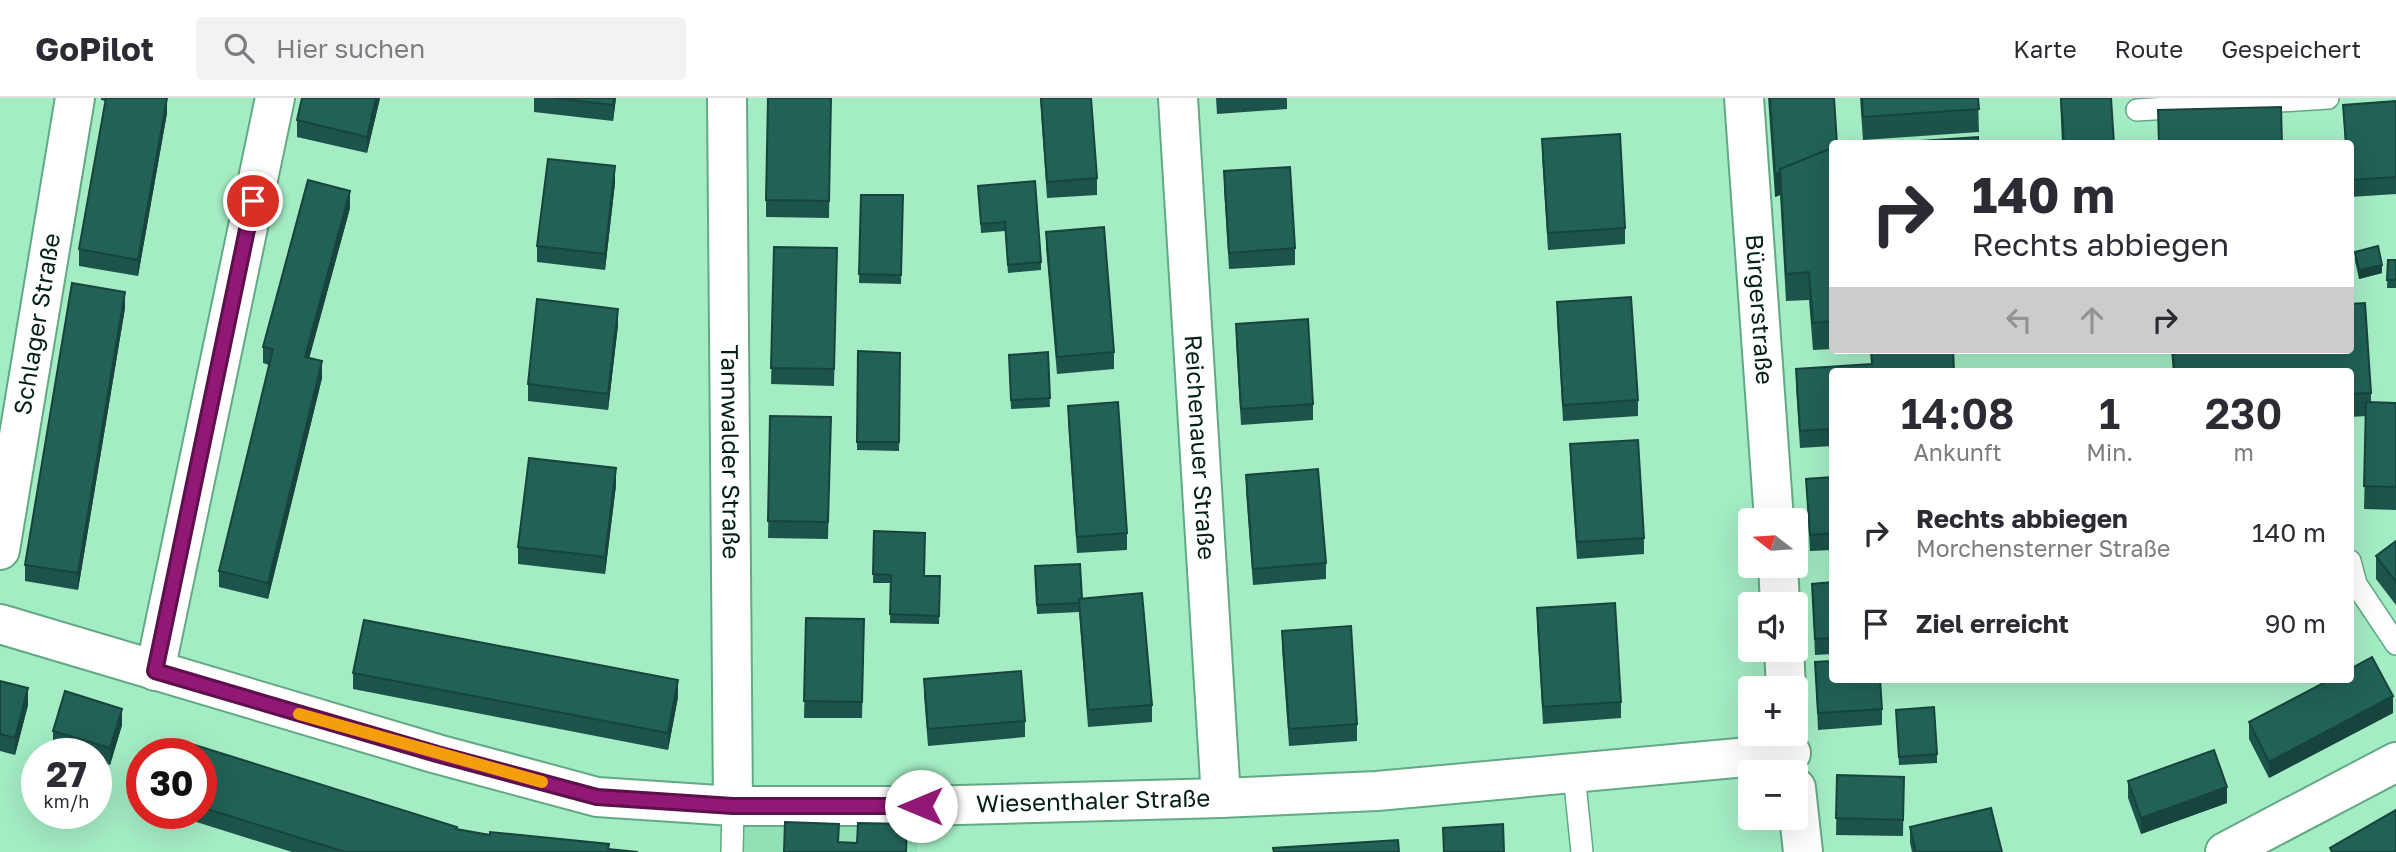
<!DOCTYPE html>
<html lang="de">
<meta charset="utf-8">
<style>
:root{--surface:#fff;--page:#f2f2f3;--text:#2b2b33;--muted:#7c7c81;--line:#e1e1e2}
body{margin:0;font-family:"Golos Text",sans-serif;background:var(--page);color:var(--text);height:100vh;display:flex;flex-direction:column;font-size:26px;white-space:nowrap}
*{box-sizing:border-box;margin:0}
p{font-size:23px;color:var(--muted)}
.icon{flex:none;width:38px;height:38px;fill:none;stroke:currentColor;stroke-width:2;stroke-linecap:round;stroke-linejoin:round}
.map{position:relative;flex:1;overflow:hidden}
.sheet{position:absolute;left:1829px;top:270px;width:525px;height:315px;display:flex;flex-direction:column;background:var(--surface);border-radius:7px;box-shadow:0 7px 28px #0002}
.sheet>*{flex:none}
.hud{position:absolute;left:1829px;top:42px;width:525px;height:214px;border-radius:7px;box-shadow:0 7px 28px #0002;background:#fff;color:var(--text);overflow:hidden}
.needle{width:46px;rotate:287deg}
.fabs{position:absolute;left:1738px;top:410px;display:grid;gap:14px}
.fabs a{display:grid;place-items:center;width:70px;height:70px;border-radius:7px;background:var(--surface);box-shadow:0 7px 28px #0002;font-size:35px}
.speed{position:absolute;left:21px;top:640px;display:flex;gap:14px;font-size:35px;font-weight:700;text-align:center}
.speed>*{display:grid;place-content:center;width:91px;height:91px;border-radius:50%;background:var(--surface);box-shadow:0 7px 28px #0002;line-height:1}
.speed small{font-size:18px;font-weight:400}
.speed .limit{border:10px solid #d22;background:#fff;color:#111}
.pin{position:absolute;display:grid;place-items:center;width:60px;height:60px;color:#fff;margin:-30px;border:4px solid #fff;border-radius:50%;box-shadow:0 2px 7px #0007}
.me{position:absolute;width:77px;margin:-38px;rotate:270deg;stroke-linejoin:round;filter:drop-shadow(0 0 5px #0008)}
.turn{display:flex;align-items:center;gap:24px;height:147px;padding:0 28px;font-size:32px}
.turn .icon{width:91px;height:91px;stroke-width:2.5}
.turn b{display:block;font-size:49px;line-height:60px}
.lanes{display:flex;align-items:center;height:66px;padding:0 28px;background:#0003;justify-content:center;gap:35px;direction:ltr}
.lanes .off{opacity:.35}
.eta{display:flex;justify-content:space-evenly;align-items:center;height:119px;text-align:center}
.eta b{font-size:42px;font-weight:600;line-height:49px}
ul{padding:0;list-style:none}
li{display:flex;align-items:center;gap:21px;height:91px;padding:0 28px}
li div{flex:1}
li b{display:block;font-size:26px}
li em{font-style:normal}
header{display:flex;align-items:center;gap:42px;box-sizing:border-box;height:98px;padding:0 35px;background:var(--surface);border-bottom:2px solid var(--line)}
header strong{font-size:33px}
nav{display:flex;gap:38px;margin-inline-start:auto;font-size:24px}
.search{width:490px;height:63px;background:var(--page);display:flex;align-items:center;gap:18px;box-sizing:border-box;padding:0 24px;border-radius:7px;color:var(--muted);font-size:26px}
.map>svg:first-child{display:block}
.built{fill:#90e2b6}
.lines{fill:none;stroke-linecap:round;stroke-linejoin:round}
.lane-casing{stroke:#62a984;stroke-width:24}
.street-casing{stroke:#62a984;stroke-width:42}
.lane{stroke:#fff;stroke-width:21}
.street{stroke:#fff;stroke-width:38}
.wall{fill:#1c534a}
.shaded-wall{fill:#17443c}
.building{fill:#216156;stroke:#17443c;stroke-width:2}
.route-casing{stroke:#5e104c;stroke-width:18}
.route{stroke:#911875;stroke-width:12}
.slow{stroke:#f59e0b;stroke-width:12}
.labels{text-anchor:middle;stroke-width:7;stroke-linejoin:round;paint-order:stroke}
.street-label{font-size:24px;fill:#032013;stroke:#f0fef6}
</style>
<header>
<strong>GoPilot</strong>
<div class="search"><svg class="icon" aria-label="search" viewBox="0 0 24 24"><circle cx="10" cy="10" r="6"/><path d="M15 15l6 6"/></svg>Hier suchen</div>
<nav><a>Karte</a><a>Route</a><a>Gespeichert</a></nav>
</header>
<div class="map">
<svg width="2396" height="754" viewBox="0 0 2396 754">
<rect width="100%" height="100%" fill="#a3ecc4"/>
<path class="built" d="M 741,716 L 918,720 L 917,754 L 741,754 Z"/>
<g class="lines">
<g class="lane-casing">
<path id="lane" d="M 2137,12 L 2328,0
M 2350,463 L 2356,486 L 2396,546
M 1574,676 L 1582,754
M 732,754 L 733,708"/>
</g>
<g class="street-casing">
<g id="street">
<path id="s1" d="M 727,0 L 733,708"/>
<path id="s2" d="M 1178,0 L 1221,700"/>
<path id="s3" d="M 1744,0 L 1774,422"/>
<path id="s4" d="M 0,452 L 75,0"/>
<path d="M 1778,467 L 1780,506"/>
<path id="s5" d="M 0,526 L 437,656 L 597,699 L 733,708 L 921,708 L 1221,700 L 1377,693 L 1791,655"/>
<path d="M 1784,551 L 1786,590"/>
<path d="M 155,573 L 275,0"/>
<path d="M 1796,690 L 1803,754"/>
<path d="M 2225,754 L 2396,664"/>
</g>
</g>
<use href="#lane" class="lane"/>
<use href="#street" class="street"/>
</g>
<path class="wall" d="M 101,0 L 167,0 L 167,15 L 138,178 L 79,168 L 79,151 L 105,3 L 101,2 Z
M 380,0 L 367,55 L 297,39 L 297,22 Z
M 534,0 L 616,0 L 613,23 L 534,14 Z
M 831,0 L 829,120 L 766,119 L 766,102 Z
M 1040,0 L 1091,0 L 1097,80 L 1097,97 L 1047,100 Z
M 1216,0 L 1287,0 L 1287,11 L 1217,16 Z
M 1768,0 L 1834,0 L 1832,46 L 1832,251 L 1813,252 L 1809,202 L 1786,203 L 1780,97 L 1775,99 Z
M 1860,0 L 1978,0 L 1979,34 L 1863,42 Z
M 2060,0 L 2111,0 L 2114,46 L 2062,46 Z
M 2396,3 L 2396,96 L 2350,99 L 2350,46 L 2345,46 L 2343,7 Z
M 1542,41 L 1625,130 L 1625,146 L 1548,152 L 1542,58 Z
M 1224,73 L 1295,150 L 1295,167 L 1229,171 L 1224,90 Z
M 615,85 L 605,172 L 537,164 L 537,148 Z
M 978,88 L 1041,164 L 1041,172 L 1008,175 L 1005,133 L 981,135 Z
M 861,97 L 903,97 L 901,186 L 859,185 Z
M 350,110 L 309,260 L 322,280 L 268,501 L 219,489 L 219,473 L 269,267 L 263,265 L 263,249 Z
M 1046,134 L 1114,254 L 1114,271 L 1057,276 L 1046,150 Z
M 774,149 L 837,150 L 834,288 L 771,286 Z
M 2355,154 L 2382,175 L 2359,181 L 2355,163 Z
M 2388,162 L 2396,162 L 2396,190 L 2387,190 Z
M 1557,204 L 1638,302 L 1638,318 L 1563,323 L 1557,221 Z
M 125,210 L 78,492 L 25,483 L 25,467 Z
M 1236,226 L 1313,306 L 1313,322 L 1241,327 L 1236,243 Z
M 618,227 L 608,312 L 528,303 L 528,286 Z
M 1871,252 L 1953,252 L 1954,273 L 1832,273 L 1832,348 L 1800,350 L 1796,288 L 1796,271 L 1871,266 Z
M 2171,252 L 2350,252 L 2371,295 L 2371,305 L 2396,305 L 2396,412 L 2364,411 L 2366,318 L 2350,319 L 2350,273 L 2173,273 Z
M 858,253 L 900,255 L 899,353 L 857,352 Z
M 1048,254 L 1050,309 L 1011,311 L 1009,265 Z
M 1068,308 L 1127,435 L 1127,452 L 1077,455 L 1068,324 Z
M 770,318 L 831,319 L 828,441 L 768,440 Z
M 1570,346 L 1644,440 L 1644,456 L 1577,461 L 1570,363 Z
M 1246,377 L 1326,465 L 1326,481 L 1253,487 L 1246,393 Z
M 1832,379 L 1832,452 L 1810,453 L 1806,381 Z
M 616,387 L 605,476 L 518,466 L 518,449 Z
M 874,433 L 924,478 L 940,478 L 939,526 L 890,525 L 891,485 L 873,485 Z
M 2396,443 L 2396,507 L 2376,481 L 2376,458 Z
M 1035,477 L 1082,501 L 1152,607 L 1152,624 L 1088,629 L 1079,514 L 1037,516 Z
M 1832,484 L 1832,556 L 1815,557 L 1812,486 Z
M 1537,510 L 1621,604 L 1621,620 L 1543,626 L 1537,527 Z
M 806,520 L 864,521 L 862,620 L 804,620 Z
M 1282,533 L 1357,626 L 1357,643 L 1289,648 L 1282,550 Z
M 1815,564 L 1882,611 L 1882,627 L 1818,632 Z
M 353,575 L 678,599 L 668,652 L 353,591 Z
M 924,581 L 1025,623 L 1025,639 L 928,648 L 924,597 Z
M 0,583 L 28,607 L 15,657 L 0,653 Z
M 1896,612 L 1937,656 L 1937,665 L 1899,667 Z
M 2393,615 L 2269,680 L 2249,641 L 2249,624 Z
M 122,627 L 110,667 L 96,663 L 96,656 L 75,656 L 53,649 L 53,633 Z
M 201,656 L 457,731 L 490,737 L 638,754 L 292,754 L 171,716 L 201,716 Z
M 1837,677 L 1904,679 L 1903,738 L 1836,737 Z
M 2128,683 L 2227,705 L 2141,736 L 2128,700 Z
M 1910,729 L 2002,754 L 1912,754 L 1910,745 Z"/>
<path class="shaded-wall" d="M 167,0 L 167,15 L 138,178 L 138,162 Z
M 376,0 L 380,0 L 367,55 L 367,39 Z
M 614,0 L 616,0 L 613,23 L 613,7 Z
M 615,68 L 615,85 L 605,172 L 605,156 Z
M 1780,74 L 1780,97 L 1775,99 L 1775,76 Z
M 350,93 L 350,110 L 305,276 L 305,259 Z
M 2382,167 L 2382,175 L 2359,181 L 2359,172 Z
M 125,194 L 125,210 L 78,492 L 78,475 Z
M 618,211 L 618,227 L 608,312 L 608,296 Z
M 322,263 L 322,280 L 268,501 L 268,485 Z
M 616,370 L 616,387 L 605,476 L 605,459 Z
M 678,582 L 678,599 L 668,652 L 668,635 Z
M 28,590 L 28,607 L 15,657 L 15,640 Z
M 2393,598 L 2393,615 L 2269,680 L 2269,664 Z
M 122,611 L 122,627 L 110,667 L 110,650 Z
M 2227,689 L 2227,705 L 2141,736 L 2141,720 Z"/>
<path class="building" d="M 106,0 L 167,0 L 138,162 L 79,151 Z
M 302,0 L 376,0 L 367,39 L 297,22 Z
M 554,0 L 614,0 L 613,7 Z
M 768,0 L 831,0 L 829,103 L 766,102 Z
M 1041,0 L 1091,0 L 1097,80 L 1047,84 Z
M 1770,0 L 1834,0 L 1837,46 L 1832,46 L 1832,50 L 1780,71 L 1780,74 L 1775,76 Z
M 1862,0 L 1978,0 L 1979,11 L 1863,19 Z
M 2061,0 L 2111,0 L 2114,46 L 2064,46 Z
M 2396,3 L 2396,79 L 2350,82 L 2350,46 L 2346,46 L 2343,7 Z
M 2281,9 L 2282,46 L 2159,46 L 2158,12 Z
M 1620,36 L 1625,130 L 1548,135 L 1542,41 Z
M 1978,39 L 1978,46 L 1876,46 Z
M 1832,50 L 1832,223 L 1813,225 L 1809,174 L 1786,176 L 1780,71 Z
M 548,61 L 615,68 L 605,156 L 537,148 Z
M 1290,69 L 1295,150 L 1229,155 L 1224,73 Z
M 308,82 L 350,93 L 305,259 L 322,263 L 268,485 L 219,473 L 273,251 L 263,249 Z
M 1035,83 L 1041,164 L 1008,167 L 1005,124 L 981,126 L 978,88 Z
M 861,97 L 903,97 L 901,177 L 859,176 Z
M 1104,129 L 1114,254 L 1057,259 L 1046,134 Z
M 2378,148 L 2382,167 L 2359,172 L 2355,154 Z
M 774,149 L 837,150 L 834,271 L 771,270 Z
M 2388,162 L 2396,162 L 2396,182 L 2387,182 Z
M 72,185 L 125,194 L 78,475 L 25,467 Z
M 1631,199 L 1638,302 L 1563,307 L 1557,204 Z
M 537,201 L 618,211 L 608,296 L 528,286 Z
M 2365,205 L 2371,295 L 2350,296 L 2350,273 L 2174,273 L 2173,252 L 2350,252 L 2350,206 Z
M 1308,221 L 1313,306 L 1241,311 L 1236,226 Z
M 1871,252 L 1953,252 L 1954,273 L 1832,273 L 1832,331 L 1800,333 L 1796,271 L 1872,266 Z
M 858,253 L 900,255 L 899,344 L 857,344 Z
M 1048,254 L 1050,300 L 1011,302 L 1009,257 Z
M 1118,304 L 1127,435 L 1077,439 L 1068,308 Z
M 2366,304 L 2396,305 L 2396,389 L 2364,388 Z
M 770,318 L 831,319 L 828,424 L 768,423 Z
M 1638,342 L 1644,440 L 1577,444 L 1570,346 Z
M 529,360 L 616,370 L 605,459 L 518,449 Z
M 1318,371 L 1326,465 L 1253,471 L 1246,377 Z
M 1832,379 L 1832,435 L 1810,437 L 1806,381 Z
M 874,433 L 925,435 L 924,478 L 940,478 L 939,518 L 890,516 L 891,477 L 873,476 Z
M 2396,443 L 2396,484 L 2376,458 Z
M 1080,466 L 1082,501 L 1079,501 L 1079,505 L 1037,507 L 1035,468 Z
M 1832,484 L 1832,540 L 1815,541 L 1812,486 Z
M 1142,495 L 1152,607 L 1088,612 L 1079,501 Z
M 1615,505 L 1621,604 L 1543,609 L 1537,510 Z
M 806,520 L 864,521 L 862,604 L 804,603 Z
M 364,522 L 678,582 L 668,635 L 353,575 Z
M 1351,528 L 1357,626 L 1289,631 L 1282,533 Z
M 2372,559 L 2393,598 L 2269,664 L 2249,624 L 2331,581 L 2350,581 L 2350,571 Z
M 1832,563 L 1832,581 L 1880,581 L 1882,611 L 1818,615 L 1815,564 Z
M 1021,573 L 1025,623 L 928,631 L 924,581 Z
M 0,583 L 28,590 L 15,640 L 0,636 Z
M 65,593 L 122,611 L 110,650 L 53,633 Z
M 1934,609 L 1937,656 L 1899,659 L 1896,612 Z
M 182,643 L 457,729 L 456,731 L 490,737 L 490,734 L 609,746 L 608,751 L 638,754 L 345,754 L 201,709 L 201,656 L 178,656 Z
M 2214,652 L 2227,689 L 2141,720 L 2128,683 Z
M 1837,677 L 1904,679 L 1903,722 L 1836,720 Z
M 1991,710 L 2002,754 L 1916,754 L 1910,729 Z
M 2396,712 L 2396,754 L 2332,754 L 2330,750 Z
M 785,724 L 839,726 L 838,744 L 857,745 L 858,725 L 907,726 L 906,754 L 784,754 Z
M 1503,726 L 1504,754 L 1444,754 L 1443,730 Z
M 1398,742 L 1399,754 L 1274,754 L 1273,750 Z"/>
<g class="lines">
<g class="route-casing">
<path id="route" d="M 253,103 L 155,573 L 437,656 L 597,699 L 733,708 L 921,708"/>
</g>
<use href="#route" class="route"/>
<path class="slow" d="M 299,616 L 542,684"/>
</g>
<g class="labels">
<g class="street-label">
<text dy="8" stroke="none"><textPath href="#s3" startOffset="212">Bürgerstraße</textPath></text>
<text dy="8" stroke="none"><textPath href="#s4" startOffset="229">Schlager Straße</textPath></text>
<text dy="8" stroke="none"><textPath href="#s2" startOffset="350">Reichenauer Straße</textPath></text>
<text dy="8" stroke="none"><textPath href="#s1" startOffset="354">Tannwalder Straße</textPath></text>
<text dy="8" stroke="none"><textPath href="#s5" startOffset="1118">Wiesenthaler Straße</textPath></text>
</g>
</g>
</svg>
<div class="fabs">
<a><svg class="needle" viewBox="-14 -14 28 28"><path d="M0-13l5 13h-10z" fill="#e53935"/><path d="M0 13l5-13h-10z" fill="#7c7c81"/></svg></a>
<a><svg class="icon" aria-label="sound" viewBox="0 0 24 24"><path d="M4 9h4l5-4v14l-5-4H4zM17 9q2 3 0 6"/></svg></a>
<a>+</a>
<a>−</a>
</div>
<div class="speed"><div>27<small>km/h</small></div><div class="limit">30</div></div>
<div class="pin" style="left:253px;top:103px;background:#d93025"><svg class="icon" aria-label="arrive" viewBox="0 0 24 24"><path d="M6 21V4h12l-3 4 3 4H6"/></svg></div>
<svg class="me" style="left:921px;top:708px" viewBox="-20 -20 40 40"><circle r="19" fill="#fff"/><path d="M0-13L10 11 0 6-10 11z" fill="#911875"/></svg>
<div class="hud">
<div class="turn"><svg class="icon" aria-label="right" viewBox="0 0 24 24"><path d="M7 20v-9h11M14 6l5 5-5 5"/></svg><div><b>140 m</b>Rechts abbiegen</div></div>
<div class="lanes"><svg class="icon off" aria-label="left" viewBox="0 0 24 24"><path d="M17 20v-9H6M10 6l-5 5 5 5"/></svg><svg class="icon off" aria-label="ahead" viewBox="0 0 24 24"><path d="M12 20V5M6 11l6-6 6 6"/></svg><svg class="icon" aria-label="right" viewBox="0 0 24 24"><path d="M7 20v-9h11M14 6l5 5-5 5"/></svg></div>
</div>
<section class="sheet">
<div class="eta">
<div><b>14:08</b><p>Ankunft</p></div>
<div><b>1</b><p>Min.</p></div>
<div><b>230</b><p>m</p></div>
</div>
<ul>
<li><svg class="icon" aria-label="right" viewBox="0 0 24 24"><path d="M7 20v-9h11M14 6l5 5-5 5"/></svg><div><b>Rechts abbiegen</b><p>Morchensterner Straße</p></div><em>140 m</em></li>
<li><svg class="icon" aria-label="arrive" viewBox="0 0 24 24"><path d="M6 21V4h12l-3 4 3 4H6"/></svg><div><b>Ziel erreicht</b></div><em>90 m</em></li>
</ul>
</section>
</div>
